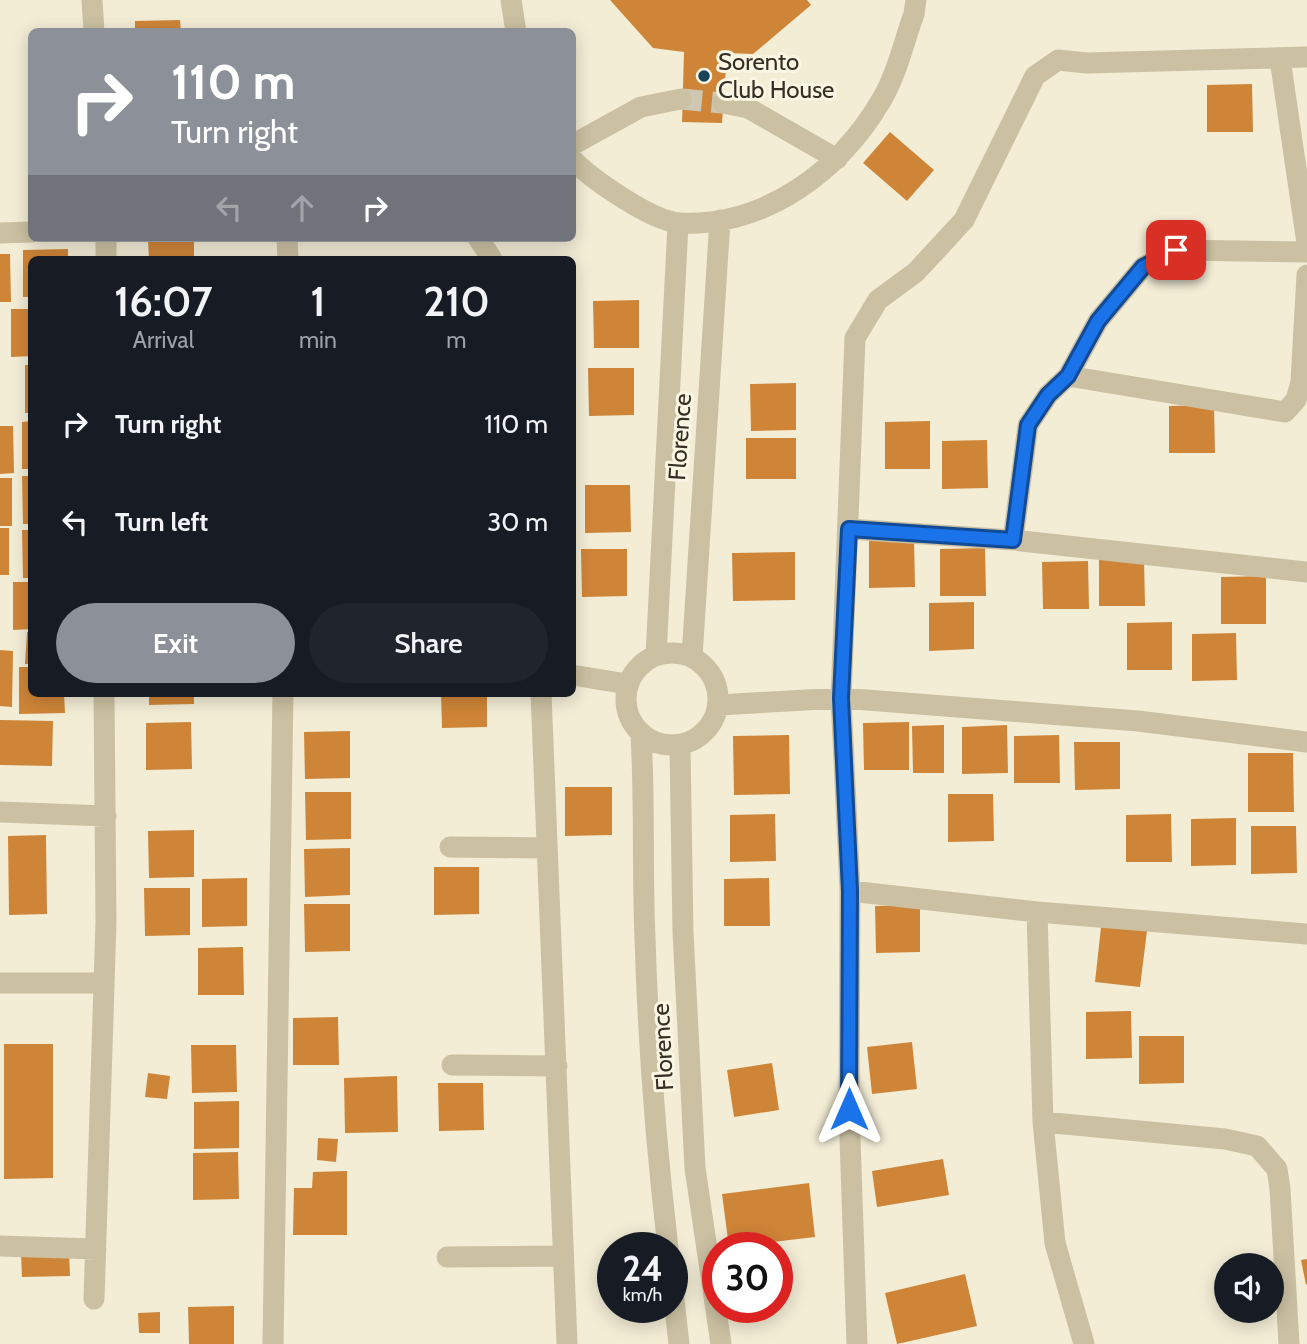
<!DOCTYPE html>
<style>
:root{--surface:#171b24;--page:#20242c;--text:#f1f3f6;--muted:#9ea1a6;--accent:#8c9099}
body{margin:0;font-family:Cabin,sans-serif;background:var(--page);color:var(--text);height:100vh;display:flex;flex-direction:column;font-size:26px;white-space:nowrap}
*{box-sizing:border-box;margin:0}
p{font-size:23px;color:var(--muted)}
.icon{flex:none;width:38px;height:38px;fill:none;stroke:currentColor;stroke-width:2;stroke-linecap:round;stroke-linejoin:round}
.map{position:relative;flex:1;overflow:hidden}
.panel{position:absolute;left:28px;top:256px;width:548px;height:441px;display:flex;flex-direction:column;background:var(--surface);border-radius:10px;box-shadow:0 4px 18px #0003}
.panel>*{flex:none}
.guide{position:absolute;left:28px;top:28px;width:548px;height:214px;border-radius:10px;box-shadow:0 4px 18px #0003;background:#8c9099;color:#fff;overflow:hidden}
.buttons{position:absolute;left:1214px;top:1253px;display:grid;gap:14px}
.buttons a{display:grid;place-items:center;width:70px;height:70px;border-radius:50%;background:var(--surface);box-shadow:0 4px 18px #0003;font-size:35px}
.speed{position:absolute;left:597px;top:1232px;display:flex;gap:14px;font-size:35px;font-weight:700;text-align:center}
.speed>*{display:grid;place-content:center;width:91px;height:91px;border-radius:50%;background:var(--surface);box-shadow:0 4px 18px #0003;line-height:1}
.speed small{font-size:18px;font-weight:400}
.speed .limit{border:10px solid #d22;background:#fff;color:#111}
.pin{position:absolute;display:grid;place-items:center;width:60px;height:60px;color:#fff;margin:-30px;border-radius:14px;box-shadow:0 4px 10px #0006}
.me{position:absolute;width:77px;margin:-38px;rotate:0deg;stroke-linejoin:round;filter:drop-shadow(0 0 5px #0008)}
.turn{display:flex;align-items:center;gap:24px;height:147px;padding:0 28px;font-size:32px}
.turn .icon{width:91px;height:91px;stroke-width:2.5}
.turn b{display:block;font-size:49px;line-height:60px}
.lanes{display:flex;align-items:center;height:66px;padding:0 28px;background:#0003;justify-content:center;gap:35px;direction:ltr}
.lanes .off{opacity:.35}
.eta{display:flex;justify-content:space-evenly;align-items:center;height:119px;text-align:center}
.eta b{font-size:42px;font-weight:600;line-height:49px}
.action{display:flex;gap:14px;margin-top:auto;padding:14px 28px}
.action a{flex:1;height:80px;border-radius:42px;background:var(--accent);color:#fff;font-size:28px;font-weight:600;line-height:80px;text-align:center}
.action a+a{background:var(--page);color:var(--text)}
ul{padding:0;list-style:none}
li{display:flex;align-items:center;gap:21px;height:98px;padding:0 28px}
li div{flex:1}
li b{display:block;font-size:26px}
li em{font-style:normal}
.map>svg:first-child{display:block}
.building{fill:#cf8538}
.lines{fill:none;stroke-linecap:round;stroke-linejoin:round}
.minor-tunnel{stroke:#cdc7b3;stroke-width:21;stroke-dasharray:21 10;stroke-linecap:butt}
.minor{stroke:#cbc0a2;stroke-width:21}
.route-casing{stroke:#114b97;stroke-width:18}
.route{stroke:#1a73e8;stroke-width:12}
.poi-dot{fill:#18445a;stroke:#faf6e3;stroke-width:2.5}
.labels{text-anchor:middle;stroke-width:6;stroke-linejoin:round;paint-order:stroke}
.poi-label{font-size:24px;fill:#352e25;stroke:#faf6e3;text-anchor:start}
.street-label{font-size:24px;fill:#352e25;stroke:#faf6e3}
</style>
<div class="map">
<svg width="1307" height="1344" viewBox="0 0 1307 1344">
<rect width="100%" height="100%" fill="#f3edd6"/>
<path class="building" d="M 610,0 L 807,0 L 811,5 L 753,54 L 727,53 L 722,123 L 682,122 L 684,52 L 653,48 Z
M 180,20 L 181,32 L 135,32 L 135,21 Z
M 1252,84 L 1253,132 L 1207,132 L 1207,85 Z
M 890,132 L 934,170 L 907,201 L 863,163 Z
M 194,239 L 194,259 L 149,259 L 148,240 Z
M 68,249 L 68,259 L 32,259 L 32,297 L 23,297 L 23,250 Z
M 0,254 L 10,254 L 11,302 L 0,302 Z
M 639,300 L 639,348 L 594,348 L 593,301 Z
M 11,309 L 32,309 L 32,356 L 11,357 Z
M 25,365 L 32,365 L 32,413 L 25,413 Z
M 588,368 L 634,368 L 634,415 L 589,416 Z
M 796,383 L 796,430 L 751,431 L 750,384 Z
M 1214,405 L 1215,453 L 1169,453 L 1169,406 Z
M 32,421 L 32,469 L 22,469 L 22,422 Z
M 930,421 L 930,469 L 885,469 L 885,422 Z
M 0,426 L 13,426 L 14,473 L 0,474 Z
M 746,438 L 796,438 L 796,479 L 746,479 Z
M 987,440 L 988,488 L 942,489 L 942,441 Z
M 22,476 L 32,476 L 32,524 L 23,524 Z
M 0,478 L 12,478 L 12,526 L 0,526 Z
M 585,485 L 630,485 L 631,532 L 585,533 Z
M 0,528 L 9,528 L 9,575 L 0,575 Z
M 22,530 L 32,530 L 32,578 L 23,578 Z
M 914,539 L 915,587 L 869,588 L 869,541 Z
M 985,548 L 986,596 L 940,596 L 940,549 Z
M 581,549 L 627,549 L 627,596 L 582,597 Z
M 795,552 L 795,600 L 733,601 L 732,553 Z
M 1144,558 L 1145,606 L 1099,606 L 1099,559 Z
M 1088,561 L 1089,609 L 1043,609 L 1042,562 Z
M 1266,576 L 1266,624 L 1221,624 L 1221,577 Z
M 13,582 L 32,582 L 32,629 L 13,630 Z
M 974,602 L 974,649 L 929,651 L 929,603 Z
M 1172,622 L 1172,670 L 1127,670 L 1127,623 Z
M 27,632 L 32,632 L 32,664 L 25,664 Z
M 1236,633 L 1237,680 L 1192,681 L 1192,634 Z
M 0,650 L 13,651 L 12,707 L 0,706 Z
M 19,667 L 32,667 L 32,693 L 64,693 L 65,713 L 19,714 Z
M 149,693 L 194,693 L 194,704 L 149,705 Z
M 441,693 L 487,693 L 487,727 L 442,728 Z
M 0,720 L 53,721 L 52,766 L 0,765 Z
M 191,722 L 192,769 L 146,770 L 146,723 Z
M 909,722 L 909,770 L 864,770 L 863,723 Z
M 944,725 L 944,773 L 913,773 L 912,726 Z
M 1007,725 L 1008,773 L 962,774 L 962,727 Z
M 350,731 L 350,778 L 305,779 L 304,732 Z
M 789,735 L 790,794 L 734,795 L 733,736 Z
M 1059,735 L 1060,783 L 1014,783 L 1014,736 Z
M 1074,742 L 1120,742 L 1120,789 L 1075,790 Z
M 1248,753 L 1293,753 L 1294,812 L 1248,812 Z
M 565,787 L 612,787 L 612,835 L 565,836 Z
M 305,792 L 351,792 L 351,839 L 306,840 Z
M 948,794 L 993,794 L 994,841 L 948,842 Z
M 775,814 L 776,861 L 730,862 L 730,815 Z
M 1171,814 L 1172,862 L 1126,862 L 1126,815 Z
M 1236,818 L 1236,865 L 1191,866 L 1191,819 Z
M 1251,826 L 1296,826 L 1297,873 L 1251,874 Z
M 194,830 L 194,877 L 149,878 L 148,831 Z
M 46,835 L 47,914 L 9,915 L 8,836 Z
M 350,848 L 350,895 L 305,897 L 304,849 Z
M 434,867 L 479,867 L 479,914 L 434,915 Z
M 247,878 L 247,926 L 202,927 L 202,879 Z
M 769,878 L 770,926 L 724,926 L 724,879 Z
M 144,888 L 190,888 L 190,935 L 145,936 Z
M 304,904 L 350,904 L 350,951 L 305,952 Z
M 920,905 L 920,952 L 876,953 L 875,906 Z
M 1102,918 L 1148,923 L 1140,987 L 1095,982 Z
M 243,947 L 244,995 L 198,995 L 198,948 Z
M 1131,1011 L 1132,1058 L 1086,1059 L 1086,1012 Z
M 338,1017 L 339,1065 L 293,1065 L 293,1018 Z
M 1139,1036 L 1184,1036 L 1184,1083 L 1139,1084 Z
M 912,1042 L 917,1089 L 872,1094 L 867,1047 Z
M 4,1044 L 53,1044 L 53,1178 L 4,1179 Z
M 191,1045 L 236,1045 L 237,1092 L 192,1093 Z
M 772,1063 L 779,1110 L 734,1117 L 727,1070 Z
M 148,1073 L 170,1076 L 167,1099 L 145,1097 Z
M 397,1076 L 398,1132 L 345,1133 L 344,1078 Z
M 438,1083 L 483,1083 L 484,1130 L 439,1131 Z
M 239,1101 L 239,1148 L 194,1149 L 194,1102 Z
M 318,1138 L 338,1139 L 336,1162 L 317,1160 Z
M 238,1152 L 239,1199 L 193,1200 L 193,1153 Z
M 943,1159 L 949,1195 L 877,1207 L 872,1171 Z
M 347,1171 L 347,1235 L 293,1235 L 294,1188 L 312,1188 L 313,1172 Z
M 809,1183 L 815,1237 L 729,1247 L 722,1194 Z
M 69,1252 L 70,1276 L 22,1277 L 21,1253 Z
M 1307,1259 L 1307,1284 L 1306,1285 L 1301,1260 Z
M 965,1274 L 977,1326 L 897,1344 L 885,1293 Z
M 234,1306 L 234,1344 L 189,1344 L 188,1307 Z
M 160,1312 L 160,1333 L 139,1333 L 138,1313 Z"/>
<g class="lines">
<path class="minor-tunnel" d="M 681,99 L 723,103"/>
<path class="minor" d="M 92,0 L 94,32
M 511,0 L 516,32
M 1280,59 L 1307,243
M 723,103 L 748,108 L 837,159
M 572,145 L 641,107 L 681,99
M 572,159 C 591,179 653,222 680,223 C 766,227 841,170 882,99 C 897,74 904,41 914,14 L 916,0
M 0,233 L 32,232
M 287,238 L 288,259
M 478,238 L 492,259
M 106,259 L 106,238
M 1068,376 L 1285,412 L 1296,400 L 1301,382 L 1307,275
M 849,529 L 1013,540 L 1307,572
M 1013,540 L 1028,425 L 1048,395 L 1068,376 L 1098,321 L 1143,267 L 1176,250 L 1307,252
M626 699a46 46 0 1 1 92 0a46 46 0 1 1-92 0Z
M 656,656 L 678,224
M 692,657 L 720,220
M 572,675 L 627,684
M 541,693 L 567,1344
M 718,705 L 841,698 L 1138,721 L 1307,742
M 641,735 C 645,803 642,870 645,938 C 648,1041 656,1145 668,1248
M 680,746 L 683,932 L 695,1168 L 721,1344
M 0,812 L 106,816
M 450,847 L 546,848
M 850,891 L 1037,912 L 1307,934
M 1037,912 L 1043,1122 L 1055,1243 L 1084,1344
M 0,983 L 104,983
M 452,1065 L 557,1066
M 1043,1122 L 1225,1139 L 1257,1146 L 1277,1169 L 1280,1189 L 1289,1344
M 0,1246 L 96,1249
M 447,1257 L 563,1256
M 672,1282 L 679,1344
M 94,1299 L 106,922 L 104,693
M 273,1344 L 283,693
M 857,1344 L 849,1109 L 850,891 L 841,698 L 855,338 L 878,300 L 916,272 L 964,220 L 1035,76 L 1058,60 L 1087,63 L 1307,57"/>
</g>
<g class="lines">
<g class="route-casing">
<path id="route" d="M 849,1109 L 850,891 L 841,698 L 849,529 L 1013,540 L 1028,425 L 1048,395 L 1068,376 L 1098,321 L 1143,267 L 1176,250"/>
</g>
<use href="#route" class="route"/>
</g>
<circle class="poi-dot" cx="704" cy="76" r="7"/>
<g class="labels">
<g class="poi-label">
<text x="718" y="70">Sorento<tspan x="718" dy="28">Club House</tspan></text>
</g>
<g class="street-label">
<text transform="translate(680 437) rotate(-86)" y="8">Florence</text>
<text transform="translate(663 1047) rotate(-93)" y="8">Florence</text>
</g>
</g>
</svg>
<div class="buttons">
<a><svg class="icon" aria-label="sound" viewBox="0 0 24 24"><path d="M4 9h4l5-4v14l-5-4H4zM17 9q2 3 0 6"/></svg></a>
</div>
<div class="speed"><div>24<small>km/h</small></div><div class="limit">30</div></div>
<div class="pin" style="left:1176px;top:250px;background:#d93025"><svg class="icon" aria-label="arrive" viewBox="0 0 24 24"><path d="M6 21V4h12l-3 4 3 4H6"/></svg></div>
<svg class="me" style="left:849px;top:1109px" viewBox="-20 -20 40 40"><path d="M0-17L14 15 0 8-14 15z" fill="#1a73e8" stroke="#fff" stroke-width="4"/></svg>
<div class="guide">
<div class="turn"><svg class="icon" aria-label="right" viewBox="0 0 24 24"><path d="M7 20v-9h11M14 6l5 5-5 5"/></svg><div><b>110 m</b>Turn right</div></div>
<div class="lanes"><svg class="icon off" aria-label="left" viewBox="0 0 24 24"><path d="M17 20v-9H6M10 6l-5 5 5 5"/></svg><svg class="icon off" aria-label="ahead" viewBox="0 0 24 24"><path d="M12 20V5M6 11l6-6 6 6"/></svg><svg class="icon" aria-label="right" viewBox="0 0 24 24"><path d="M7 20v-9h11M14 6l5 5-5 5"/></svg></div>
</div>
<section class="panel">
<div class="eta">
<div><b>16:07</b><p>Arrival</p></div>
<div><b>1</b><p>min</p></div>
<div><b>210</b><p>m</p></div>
</div>
<ul>
<li><svg class="icon" aria-label="right" viewBox="0 0 24 24"><path d="M7 20v-9h11M14 6l5 5-5 5"/></svg><div><b>Turn right</b></div><em>110 m</em></li>
<li><svg class="icon" aria-label="left" viewBox="0 0 24 24"><path d="M17 20v-9H6M10 6l-5 5 5 5"/></svg><div><b>Turn left</b></div><em>30 m</em></li>
</ul>
<div class="action"><a>Exit</a><a>Share</a></div>
</section>
</div>
